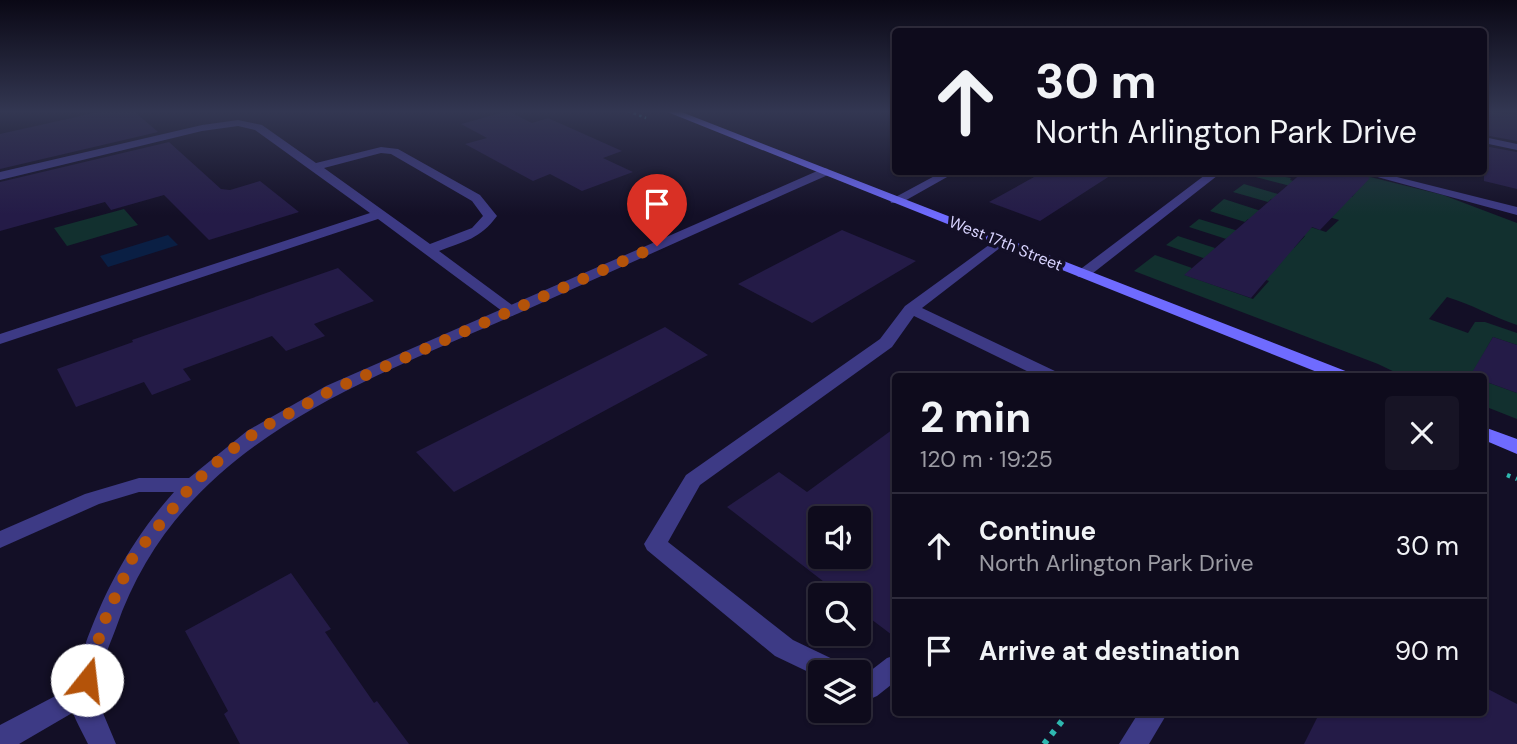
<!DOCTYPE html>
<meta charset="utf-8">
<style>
:root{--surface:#0e0b1c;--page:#171425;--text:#f1f3f6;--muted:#9b9ba3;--line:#2e2b3b}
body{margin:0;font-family:"DM Sans",sans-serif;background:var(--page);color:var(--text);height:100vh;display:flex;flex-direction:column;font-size:26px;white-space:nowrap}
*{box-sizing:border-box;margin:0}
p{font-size:23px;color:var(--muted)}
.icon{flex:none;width:38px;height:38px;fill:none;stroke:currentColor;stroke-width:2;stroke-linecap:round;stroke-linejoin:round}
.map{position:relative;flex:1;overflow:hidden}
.sheet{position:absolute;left:892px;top:373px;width:595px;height:343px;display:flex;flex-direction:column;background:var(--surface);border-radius:7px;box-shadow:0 2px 5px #0004,0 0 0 2px var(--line)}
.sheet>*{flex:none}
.top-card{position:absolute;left:892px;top:28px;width:595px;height:147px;border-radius:7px;box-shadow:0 2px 5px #0004,0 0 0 2px var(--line);background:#0e0b1c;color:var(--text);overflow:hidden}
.fabs{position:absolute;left:808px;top:506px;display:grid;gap:14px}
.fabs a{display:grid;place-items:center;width:63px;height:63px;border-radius:7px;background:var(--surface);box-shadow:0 2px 5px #0004,0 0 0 2px var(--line);font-size:35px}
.pin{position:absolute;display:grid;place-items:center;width:60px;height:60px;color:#fff;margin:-72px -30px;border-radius:50% 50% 50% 0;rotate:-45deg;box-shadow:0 0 7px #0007}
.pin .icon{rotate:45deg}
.me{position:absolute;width:77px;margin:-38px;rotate:16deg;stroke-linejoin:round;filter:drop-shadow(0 0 5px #0008)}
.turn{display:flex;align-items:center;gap:24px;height:147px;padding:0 28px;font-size:32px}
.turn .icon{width:91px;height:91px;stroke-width:2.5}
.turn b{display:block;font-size:49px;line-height:60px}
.round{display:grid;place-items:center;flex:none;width:74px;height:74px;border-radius:7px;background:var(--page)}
.headline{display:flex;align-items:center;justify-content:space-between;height:119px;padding:0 28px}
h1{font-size:42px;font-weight:700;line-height:52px}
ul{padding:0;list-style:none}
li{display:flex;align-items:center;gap:21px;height:105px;padding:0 28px;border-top:2px solid var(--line)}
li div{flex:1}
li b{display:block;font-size:26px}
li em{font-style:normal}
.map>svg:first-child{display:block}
.green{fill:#12302f}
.water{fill:#0a1f44}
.building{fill:#241b47;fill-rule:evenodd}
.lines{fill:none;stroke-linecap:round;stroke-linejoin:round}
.path-far2{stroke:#2fb8b0;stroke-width:2.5;stroke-dasharray:2.5 3.5;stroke-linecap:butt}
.path-far1{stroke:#2fb8b0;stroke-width:4.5;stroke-dasharray:3.5 6;stroke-linecap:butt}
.path{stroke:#2fb8b0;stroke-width:6;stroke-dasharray:5 7;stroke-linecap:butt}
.service{fill:#3d3a85;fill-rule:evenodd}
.minor{fill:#3d3a85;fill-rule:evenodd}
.secondary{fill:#6f6bff;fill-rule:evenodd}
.route{stroke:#b45309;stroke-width:12;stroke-dasharray:0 21.6}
.labels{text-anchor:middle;stroke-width:7;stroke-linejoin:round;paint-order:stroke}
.far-street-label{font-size:16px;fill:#d9d4ff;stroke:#130f26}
</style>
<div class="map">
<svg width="1517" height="744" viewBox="0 0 1517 744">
<rect width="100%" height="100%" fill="#130f26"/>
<path class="green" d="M 1259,172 L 1291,178 L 1290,180 L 1352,197 L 1360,187 L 1302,172 L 1350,172 L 1443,195 L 1517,223 L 1517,325 C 1493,317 1471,304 1447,297 L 1429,319 L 1468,333 L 1475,322 L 1485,322 L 1517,333 L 1517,345 L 1493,337 L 1471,376 L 1403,376 L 1378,364 L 1134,271 L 1155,255 L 1192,268 L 1185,275 L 1253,299 L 1269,281 L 1166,245 L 1178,236 L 1215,248 L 1213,251 L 1279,256 L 1189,227 L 1199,219 L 1294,248 L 1305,236 L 1248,219 L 1245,222 L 1210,211 L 1224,199 L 1326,232 L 1339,220 L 1271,199 L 1268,202 L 1233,192 L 1244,184 L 1278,194 L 1345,200 L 1252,176 Z
M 124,209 L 138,225 L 67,246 L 54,228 Z
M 1484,381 L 1517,393 L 1517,419 L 1484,406 Z"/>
<path class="water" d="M 168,235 L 178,245 L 108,267 L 100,256 Z"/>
<path class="building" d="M 103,111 L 134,111 L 158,132 L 0,169 L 0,134 Z
M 508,111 L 532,123 L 548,118 L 622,151 L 603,158 L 633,172 L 582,191 L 550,174 L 533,181 L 465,144 L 487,138 L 461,124 Z
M 1484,111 L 1517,115 L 1517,141 L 1484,135 Z
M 169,142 L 221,189 L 230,190 L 260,181 L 299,212 L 209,240 L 164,195 L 111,210 L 105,202 L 0,231 L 0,182 Z
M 1484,146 L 1517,152 L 1517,189 L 1484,181 Z
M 1043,172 L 1116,172 L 1040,221 L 989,202 Z
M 1303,172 L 1356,172 L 1370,178 L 1320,230 L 1312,227 L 1251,298 L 1184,275 Z
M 842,230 L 916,261 L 812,323 L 738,284 Z
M 338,268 L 374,301 L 314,324 L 325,336 L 286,351 L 272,336 L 183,369 L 191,380 L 152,395 L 144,382 L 76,407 L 57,369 L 133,342 L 132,340 Z
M 665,327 L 708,355 L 454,492 L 416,452 Z
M 1493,337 L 1517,345 L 1517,393 L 1484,381 L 1484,376 L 1470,376 Z
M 896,427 L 896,638 L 859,610 L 859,595 L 841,595 L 727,507 L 779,472 L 807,492 ZM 821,518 L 859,518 L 859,556 L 821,556 Z
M 291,573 L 331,629 L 325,632 L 374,703 L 377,701 L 409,744 L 240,744 L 224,714 L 228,711 L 185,631 Z
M 1484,687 L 1517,704 L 1517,744 L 1304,744 L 1320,712 L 1484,712 Z"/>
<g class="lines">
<path class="path-far2" d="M 628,111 L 646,118"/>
<path class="path-far1" d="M 1507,475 L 1517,479"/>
<path class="path" d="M 1044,744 L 1069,712"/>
<path class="service" d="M 238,120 L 262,125 L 316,163 L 381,147 L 398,149 L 480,195 L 497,216 C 480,239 465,241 439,251 L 520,311 L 512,316 L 506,314 L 378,219 L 0,344 L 0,334 L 370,213 L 255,130 L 238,126 L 202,131 L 0,180 L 0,172 L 202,125 ZM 381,153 L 391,154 L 472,201 L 483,216 L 472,228 L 430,244 L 324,168 Z
M 942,172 L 956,172 L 901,203 L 891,203 L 890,200 Z
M 1359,172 L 1377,172 L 1517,207 L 1517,215 Z
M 1000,237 L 1005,238 L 1005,244 L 922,308 L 1057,372 L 1060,376 L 1037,376 L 914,316 L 892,347 L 700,485 L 668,542 L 793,640 L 843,664 L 847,672 L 821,672 L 821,678 L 775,656 L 647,550 L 644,544 L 686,475 L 880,339 L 905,306 Z
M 896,655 L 896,681 L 877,696 L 868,700 L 859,697 L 859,672 L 865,675 L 887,658 Z
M 82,682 L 91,686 L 95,694 L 91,702 L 19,744 L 0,744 L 0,725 Z"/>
<path class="minor" d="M 1484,137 L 1517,144 L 1517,150 L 1484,143 Z
M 824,168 L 828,169 L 828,175 C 728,219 628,264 528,309 C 364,382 180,441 116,628 C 108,649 98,672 95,694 L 116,744 L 88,744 C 81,729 69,711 69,694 C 68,679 79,662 84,648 C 105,589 132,539 174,492 L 139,492 L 99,504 L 0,548 L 0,531 L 85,494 L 139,478 L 189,478 L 247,431 L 326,386 Z
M 1209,172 L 1222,172 L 1088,277 L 1078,277 L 1076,274 L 1078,271 Z
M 1139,712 L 1168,712 L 1149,744 L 1119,744 Z"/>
<path class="secondary" d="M 665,111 L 679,111 L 1348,372 L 1351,376 L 1327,376 Z
M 1484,427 L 1517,439 L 1517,454 L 1484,440 Z"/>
</g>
<linearGradient id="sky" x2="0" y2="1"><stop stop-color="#0a0815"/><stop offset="0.52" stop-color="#333752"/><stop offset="1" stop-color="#333752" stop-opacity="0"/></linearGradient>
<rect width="1517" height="215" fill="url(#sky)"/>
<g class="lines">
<path class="route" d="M 87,680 L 103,624 L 133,557 L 192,485 L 226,454 L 260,429 L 332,390 L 657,246"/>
</g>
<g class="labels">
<g class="far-street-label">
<text transform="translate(1006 243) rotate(22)" y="6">West 17th Street</text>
</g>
</g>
</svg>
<div class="fabs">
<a><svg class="icon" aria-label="sound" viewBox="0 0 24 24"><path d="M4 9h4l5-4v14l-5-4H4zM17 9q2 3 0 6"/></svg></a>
<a><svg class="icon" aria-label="search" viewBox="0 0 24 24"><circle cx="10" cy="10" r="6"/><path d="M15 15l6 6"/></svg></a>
<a><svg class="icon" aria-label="layers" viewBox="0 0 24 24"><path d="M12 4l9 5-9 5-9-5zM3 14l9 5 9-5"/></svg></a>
</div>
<div class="pin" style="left:657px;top:246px;background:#d93025"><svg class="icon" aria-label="arrive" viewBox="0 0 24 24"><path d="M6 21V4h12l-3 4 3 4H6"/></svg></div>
<svg class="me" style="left:87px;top:680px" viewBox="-20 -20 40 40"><circle r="19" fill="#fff"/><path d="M0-13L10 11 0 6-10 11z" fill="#b45309"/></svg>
<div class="top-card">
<div class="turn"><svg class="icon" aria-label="ahead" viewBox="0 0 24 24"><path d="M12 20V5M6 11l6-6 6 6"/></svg><div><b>30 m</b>North Arlington Park Drive</div></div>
</div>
<section class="sheet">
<div class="headline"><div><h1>2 min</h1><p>120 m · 19:25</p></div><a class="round"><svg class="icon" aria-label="close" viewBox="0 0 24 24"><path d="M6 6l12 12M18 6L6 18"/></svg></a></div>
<ul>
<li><svg class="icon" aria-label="ahead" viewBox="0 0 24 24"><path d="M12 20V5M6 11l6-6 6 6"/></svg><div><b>Continue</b><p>North Arlington Park Drive</p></div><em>30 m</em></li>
<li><svg class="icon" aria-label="arrive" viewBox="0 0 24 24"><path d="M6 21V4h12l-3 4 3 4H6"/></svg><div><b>Arrive at destination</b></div><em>90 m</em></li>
</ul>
</section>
</div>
